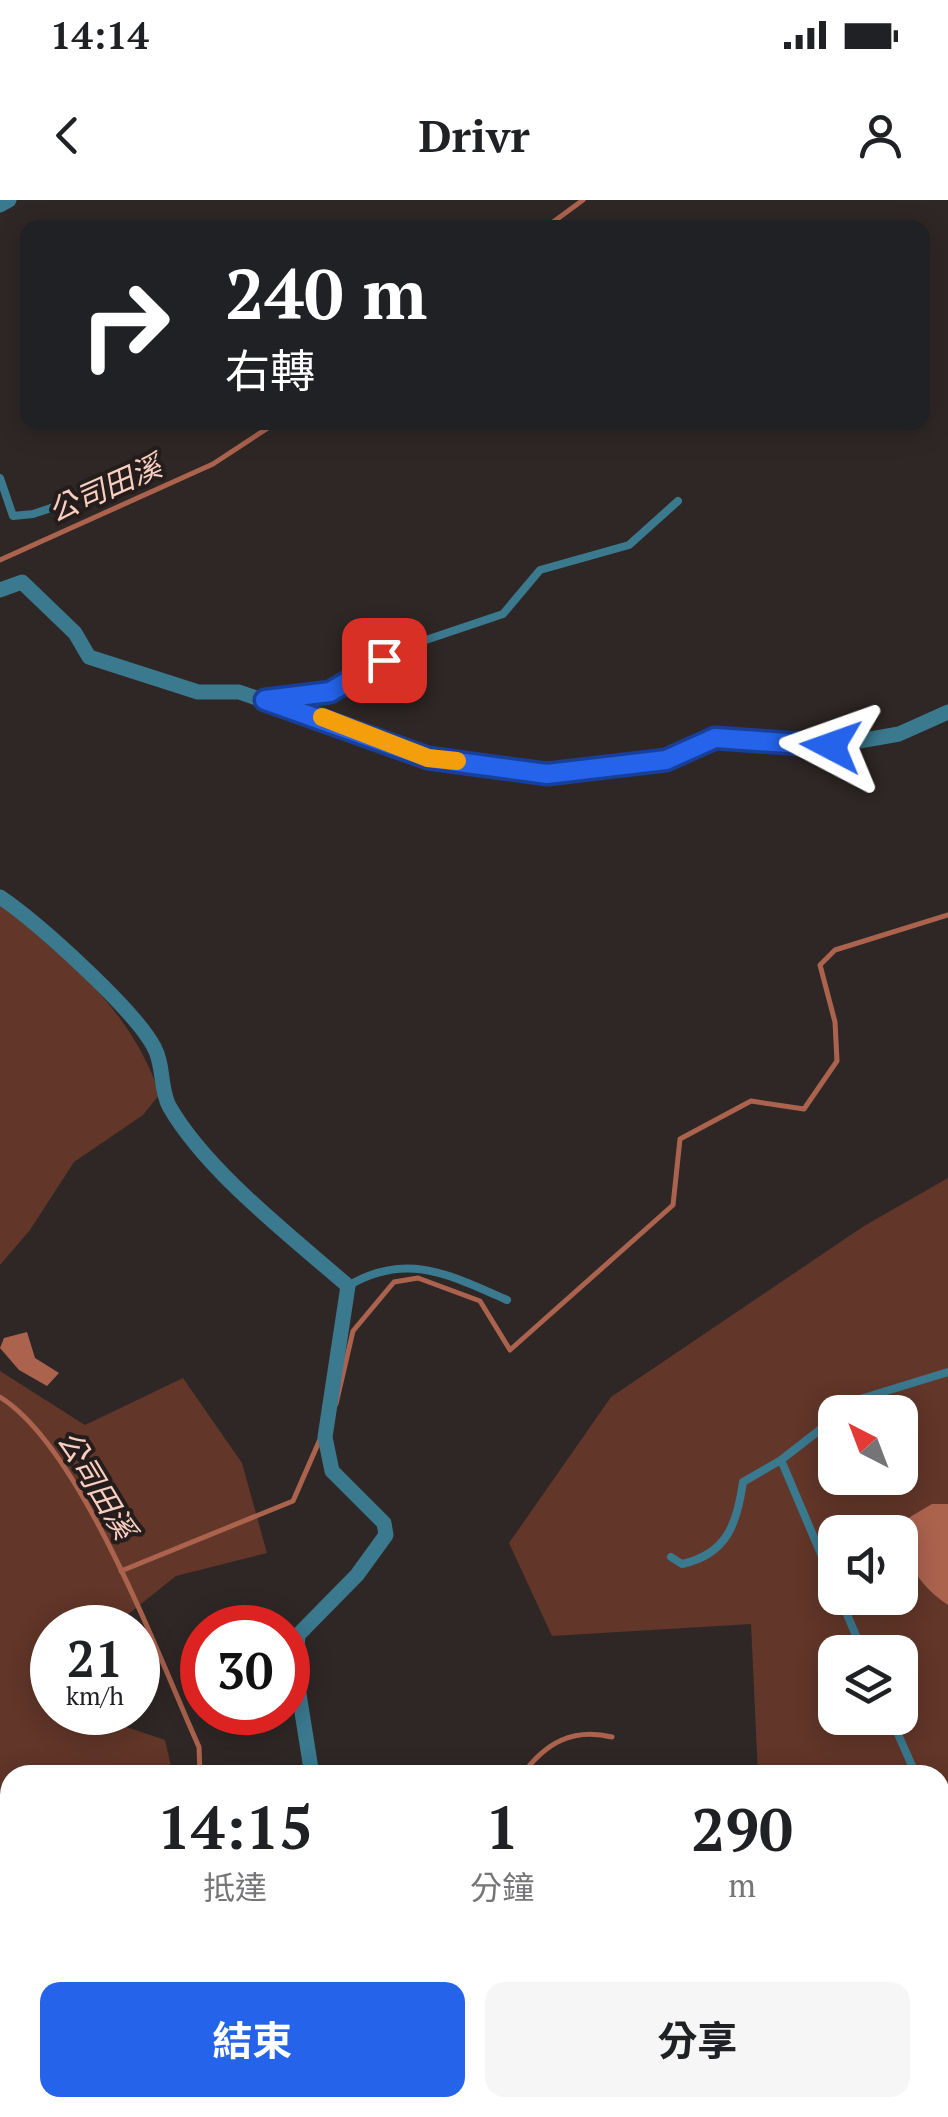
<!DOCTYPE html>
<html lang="zh-TW">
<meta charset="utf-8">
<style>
:root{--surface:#fff;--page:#f6f6f6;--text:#202124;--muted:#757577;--accent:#2563eb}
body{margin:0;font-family:"PT Serif","Noto Sans TC",serif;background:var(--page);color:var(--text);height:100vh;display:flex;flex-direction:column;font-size:38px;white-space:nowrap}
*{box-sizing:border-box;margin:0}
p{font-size:32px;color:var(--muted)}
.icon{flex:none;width:55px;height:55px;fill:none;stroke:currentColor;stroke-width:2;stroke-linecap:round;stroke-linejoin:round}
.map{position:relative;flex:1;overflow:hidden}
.side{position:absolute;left:0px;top:1565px;width:950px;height:352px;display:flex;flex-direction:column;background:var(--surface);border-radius:30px 30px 0 0;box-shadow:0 5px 25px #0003}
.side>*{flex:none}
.hud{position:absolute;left:20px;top:20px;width:910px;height:210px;border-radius:20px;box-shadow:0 5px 25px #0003;background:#202124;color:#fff;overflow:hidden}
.needle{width:65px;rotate:318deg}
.fabs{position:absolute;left:818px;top:1195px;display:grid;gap:20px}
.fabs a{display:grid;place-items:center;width:100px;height:100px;border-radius:20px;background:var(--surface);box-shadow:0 5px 25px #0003;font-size:50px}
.speed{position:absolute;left:30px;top:1405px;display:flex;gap:20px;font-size:50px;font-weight:700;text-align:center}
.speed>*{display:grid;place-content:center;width:130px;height:130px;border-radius:50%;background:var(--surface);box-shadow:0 5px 25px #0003;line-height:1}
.speed small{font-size:25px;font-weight:400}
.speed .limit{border:15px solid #d22;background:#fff;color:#111}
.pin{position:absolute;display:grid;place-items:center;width:85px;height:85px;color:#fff;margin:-42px;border-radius:20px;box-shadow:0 5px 15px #0006}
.me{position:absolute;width:110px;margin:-55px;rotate:274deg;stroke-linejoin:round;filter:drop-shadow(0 0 8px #0008)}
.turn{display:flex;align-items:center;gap:35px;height:210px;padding:0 40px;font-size:45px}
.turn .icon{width:130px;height:130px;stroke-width:2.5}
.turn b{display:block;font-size:70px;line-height:85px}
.eta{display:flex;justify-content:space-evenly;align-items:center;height:170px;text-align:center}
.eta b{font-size:60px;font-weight:700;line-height:70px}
.action{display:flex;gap:20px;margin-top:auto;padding:20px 40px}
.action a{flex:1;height:115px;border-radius:20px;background:var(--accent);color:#fff;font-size:40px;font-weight:700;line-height:115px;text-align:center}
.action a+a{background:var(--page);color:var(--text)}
.status{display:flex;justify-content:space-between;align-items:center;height:70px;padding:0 50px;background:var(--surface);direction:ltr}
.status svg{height:28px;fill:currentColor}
header{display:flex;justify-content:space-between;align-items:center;height:130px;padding:0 40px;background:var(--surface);font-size:45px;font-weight:700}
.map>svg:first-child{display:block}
.green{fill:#623629;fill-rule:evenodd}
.water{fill:#ac634e}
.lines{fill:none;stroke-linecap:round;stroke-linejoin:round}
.stream{stroke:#ac634e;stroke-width:5}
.path{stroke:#97918f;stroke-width:2.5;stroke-dasharray:8 8;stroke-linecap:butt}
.service{stroke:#3b798f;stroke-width:8}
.minor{stroke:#3b798f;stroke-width:15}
.route-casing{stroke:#184099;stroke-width:25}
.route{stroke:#2563eb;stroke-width:18}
.slow{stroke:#f59e0b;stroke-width:18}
.labels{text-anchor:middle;stroke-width:8;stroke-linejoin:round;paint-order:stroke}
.water-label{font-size:30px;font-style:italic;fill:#f9cec1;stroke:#241d1b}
</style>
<div class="status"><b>14:14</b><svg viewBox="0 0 49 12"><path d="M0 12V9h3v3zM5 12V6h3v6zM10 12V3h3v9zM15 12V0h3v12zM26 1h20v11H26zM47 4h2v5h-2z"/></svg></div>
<header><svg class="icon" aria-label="back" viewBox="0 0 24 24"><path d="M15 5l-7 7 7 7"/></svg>Drivr<svg class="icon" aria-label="person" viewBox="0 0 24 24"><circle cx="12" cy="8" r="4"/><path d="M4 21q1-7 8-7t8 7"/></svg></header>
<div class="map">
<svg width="948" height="1917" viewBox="0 0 948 1917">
<rect width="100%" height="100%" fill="#2e2725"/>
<path class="green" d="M 0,701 C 70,764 127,803 160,894 L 143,915 L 74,962 L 30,1030 L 0,1065 Z
M 948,978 L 948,1917 L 773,1917 L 773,1908 L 940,1908 L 940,1575 L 758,1575 L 751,1424 L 552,1436 L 509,1343 L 611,1197 L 864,1026 ZM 835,1212 L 900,1212 L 900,1278 L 835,1278 ZM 835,1332 L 900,1332 L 900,1398 L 835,1398 ZM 835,1452 L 900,1452 L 900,1518 L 835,1518 Z
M 0,1171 L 85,1225 L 183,1178 L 242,1263 L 267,1353 L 176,1376 L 112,1427 L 52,1428 L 52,1512 L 103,1513 L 106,1520 L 165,1540 L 173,1575 L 10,1575 L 10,1767 L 0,1763 Z"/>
<path class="water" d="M 27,1132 L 35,1158 L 59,1173 L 47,1186 L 19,1170 L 0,1148 L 4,1138 Z
M 932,1304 L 948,1304 L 948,1405 C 921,1387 908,1366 900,1335 L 910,1317 Z"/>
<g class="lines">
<path class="stream" d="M 545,28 L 583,0
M 0,360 L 213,264 L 277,222
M 0,1197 C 82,1248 158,1456 199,1547 L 200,1575
M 336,1204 L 353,1131 L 394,1082 L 418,1078 L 480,1101 L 510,1150 L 673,1005 L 680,939 L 751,901 L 804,909 L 837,861 L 835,822 L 820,765 L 835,750 L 948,715
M 121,1371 L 293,1301 L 321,1237
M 522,1575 C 546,1542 573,1528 612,1537
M 181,1908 L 183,1917"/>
<path class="path" d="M 484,1908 L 485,1917
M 546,1908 L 549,1917"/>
<path class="service" d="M 0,278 L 13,316 L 33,314 L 75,300
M 274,499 L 330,493 L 411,445 L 503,414 L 540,370 L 629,345 L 678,301
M 348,1086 C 406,1051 450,1075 507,1100
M 843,1212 L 860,1199 L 948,1172
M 781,1260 L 835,1387
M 671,1357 L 682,1364 C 727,1354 737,1324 743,1282 L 781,1260 L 835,1218
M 840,1398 L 863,1452
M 891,1518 L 916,1575
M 940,1840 L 946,1917"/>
<path class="minor" d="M 0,5 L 9,0
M 0,390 L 22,382 L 75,433 L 89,457 L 198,492 L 239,492 L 428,557 L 547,574 L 666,560 L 715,538 L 831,546 L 899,534 L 948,512
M 0,697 C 37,722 134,809 154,847 C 164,865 160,889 169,906 C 206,971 292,1037 348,1086 L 325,1237 L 332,1271 L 384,1323 L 386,1335 L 357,1375 L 298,1435 L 295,1469 L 312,1575
M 376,1908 L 379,1917"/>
</g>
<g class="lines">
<g class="route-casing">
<path id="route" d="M 384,460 L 330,492 L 265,500 L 428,558 L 547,574 L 666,560 L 715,538 L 831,546"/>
</g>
<use href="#route" class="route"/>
<path class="slow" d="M 322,517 L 428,558 L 457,561"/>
</g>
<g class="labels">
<g class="water-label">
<text transform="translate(105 289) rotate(-24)" y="10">公司田溪</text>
<text transform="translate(96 1285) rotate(59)" y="10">公司田溪</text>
</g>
</g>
</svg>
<div class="fabs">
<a><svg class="needle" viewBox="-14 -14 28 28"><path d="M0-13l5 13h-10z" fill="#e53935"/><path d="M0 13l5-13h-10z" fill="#757577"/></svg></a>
<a><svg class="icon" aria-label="sound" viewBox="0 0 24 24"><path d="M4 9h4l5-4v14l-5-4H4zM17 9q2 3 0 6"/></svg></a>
<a><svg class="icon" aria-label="layers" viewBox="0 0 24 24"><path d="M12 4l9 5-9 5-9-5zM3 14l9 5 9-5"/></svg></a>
</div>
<div class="speed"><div>21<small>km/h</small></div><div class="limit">30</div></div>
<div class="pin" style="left:384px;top:460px;background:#d93025"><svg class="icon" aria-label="arrive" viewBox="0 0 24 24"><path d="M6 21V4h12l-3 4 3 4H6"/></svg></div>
<svg class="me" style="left:831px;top:546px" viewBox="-20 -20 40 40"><path d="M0-17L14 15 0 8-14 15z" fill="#2563eb" stroke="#fff" stroke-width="4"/></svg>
<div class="hud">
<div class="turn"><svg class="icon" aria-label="right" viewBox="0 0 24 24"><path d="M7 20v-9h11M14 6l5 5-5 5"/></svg><div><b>240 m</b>右轉</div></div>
</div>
<section class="side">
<div class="eta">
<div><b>14:15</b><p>抵達</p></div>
<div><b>1</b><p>分鐘</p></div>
<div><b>290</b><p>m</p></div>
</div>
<div class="action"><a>結束</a><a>分享</a></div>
</section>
</div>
